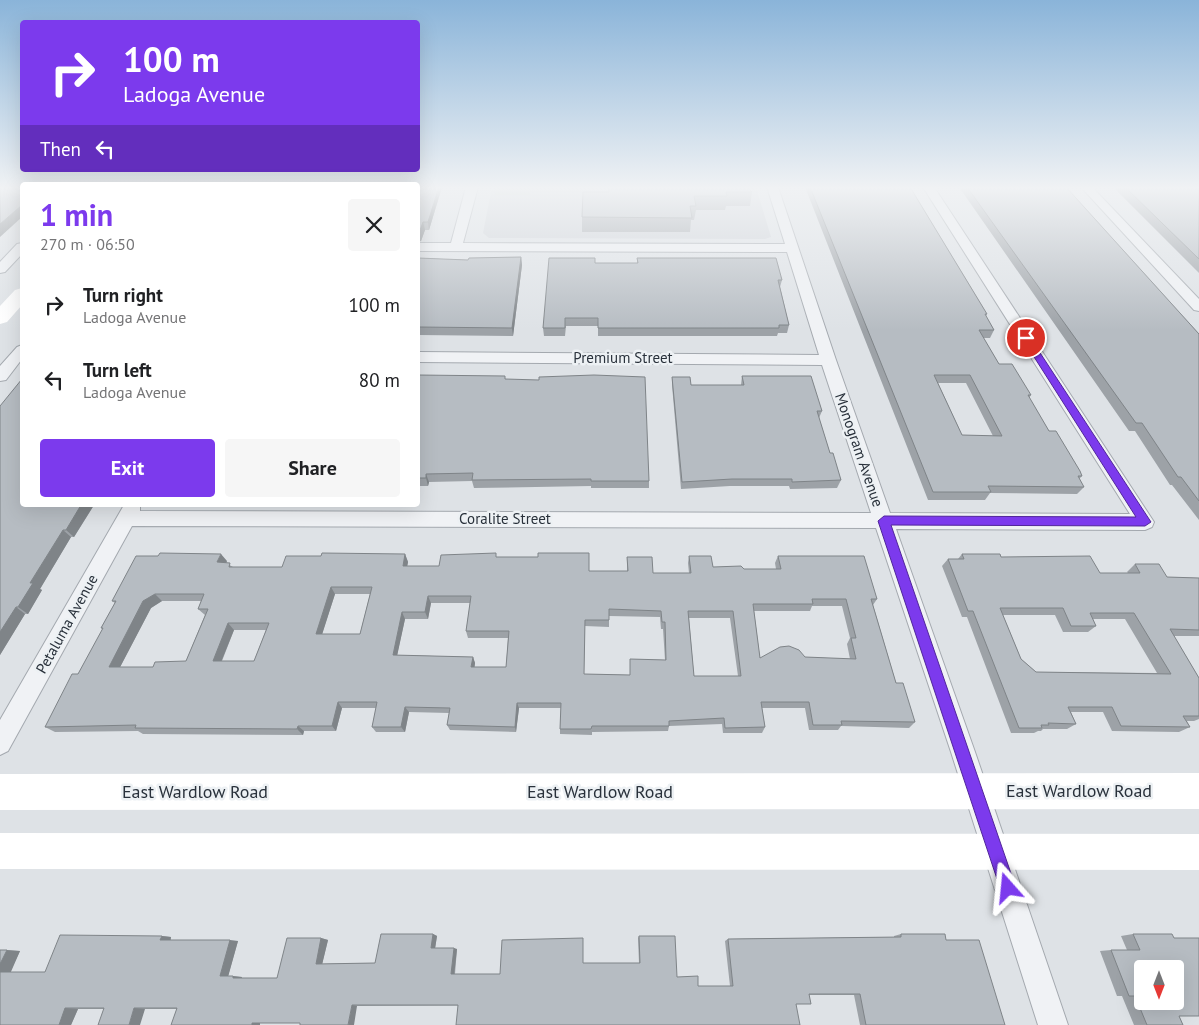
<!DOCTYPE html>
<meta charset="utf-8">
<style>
:root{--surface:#fff;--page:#f6f6f6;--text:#202124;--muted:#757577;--accent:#7c3aed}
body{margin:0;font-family:"PT Sans",sans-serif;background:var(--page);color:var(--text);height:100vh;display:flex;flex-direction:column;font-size:19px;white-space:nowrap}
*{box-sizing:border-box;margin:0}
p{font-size:16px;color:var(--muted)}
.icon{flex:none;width:28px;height:28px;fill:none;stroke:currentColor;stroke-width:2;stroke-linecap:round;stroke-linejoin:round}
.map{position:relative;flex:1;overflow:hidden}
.details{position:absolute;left:20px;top:182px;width:400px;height:325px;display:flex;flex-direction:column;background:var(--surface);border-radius:5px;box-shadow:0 5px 20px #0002}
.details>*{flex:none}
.banner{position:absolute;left:20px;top:20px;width:400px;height:152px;border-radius:5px;box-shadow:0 5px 20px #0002;background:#7c3aed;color:#fff;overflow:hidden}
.needle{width:32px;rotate:180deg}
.controls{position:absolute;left:1134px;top:960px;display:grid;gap:10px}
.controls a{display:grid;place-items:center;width:50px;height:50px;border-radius:5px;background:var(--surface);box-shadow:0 5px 20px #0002;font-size:25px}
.pin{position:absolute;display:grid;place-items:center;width:42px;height:42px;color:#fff;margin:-21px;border:2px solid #fff;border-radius:50%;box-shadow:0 1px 5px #0007}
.me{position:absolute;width:55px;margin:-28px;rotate:342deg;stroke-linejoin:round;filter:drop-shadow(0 0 4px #0008)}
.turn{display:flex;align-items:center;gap:18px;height:105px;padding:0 20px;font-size:22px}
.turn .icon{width:65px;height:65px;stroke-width:2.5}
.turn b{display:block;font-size:35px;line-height:42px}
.then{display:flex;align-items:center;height:48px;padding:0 20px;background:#0003;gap:10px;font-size:19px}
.round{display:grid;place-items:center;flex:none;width:52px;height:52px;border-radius:5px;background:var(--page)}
.summary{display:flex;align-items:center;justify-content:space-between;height:85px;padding:0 20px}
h1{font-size:30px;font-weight:800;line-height:38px;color:var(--accent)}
.action{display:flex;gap:10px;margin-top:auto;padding:10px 20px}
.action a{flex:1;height:58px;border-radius:5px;background:var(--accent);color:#fff;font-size:20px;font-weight:800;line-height:58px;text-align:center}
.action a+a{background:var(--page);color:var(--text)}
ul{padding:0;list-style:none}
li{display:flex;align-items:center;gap:15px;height:75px;padding:0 20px}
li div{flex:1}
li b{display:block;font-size:19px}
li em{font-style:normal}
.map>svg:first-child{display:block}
.built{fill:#cdd1d7}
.green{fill:#c5cfc0}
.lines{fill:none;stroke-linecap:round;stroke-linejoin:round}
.minor-casing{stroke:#a4a9af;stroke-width:2}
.minor{fill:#f0f2f5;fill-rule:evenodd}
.secondary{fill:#fff;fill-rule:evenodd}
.wall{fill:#9da2a7;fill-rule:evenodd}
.shaded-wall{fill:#7f8488}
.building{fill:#b6bcc2;stroke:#7f8488;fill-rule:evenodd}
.route{fill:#7c3aed;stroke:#51269a}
.labels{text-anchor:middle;stroke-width:5;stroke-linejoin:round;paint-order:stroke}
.street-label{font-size:15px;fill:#29313b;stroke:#edf1f4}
.near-street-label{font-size:18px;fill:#29313b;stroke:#edf1f4}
</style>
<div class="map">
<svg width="1199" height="1025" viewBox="0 0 1199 1025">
<rect width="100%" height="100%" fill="#dee2e6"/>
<path class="built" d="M 492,187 L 756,187 L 771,237 L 765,239 L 489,238 L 483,233 Z"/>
<path class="green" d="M 497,187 L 531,187 L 530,195 L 495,195 Z"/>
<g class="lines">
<g class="minor-casing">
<path id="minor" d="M 466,187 L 478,187 L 463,243 L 785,244 L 767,187 L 778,187 L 836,360 L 890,513 L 1130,514 L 923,187 L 934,187 L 1154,522 L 1152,527 L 1145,530 L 896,529 L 975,752 L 1068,1025 L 1038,1025 L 951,752 L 876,528 L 132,526 L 8,751 L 0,755 L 0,720 L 124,505 L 140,505 L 140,511 L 871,513 L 822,365 L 418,362 L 418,352 L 819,355 L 787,252 L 418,251 L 418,243 L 451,243 Z
M 1081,187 L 1092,187 L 1199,299 L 1199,311 L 1194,310 Z
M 22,243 L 22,254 L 5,272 L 0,273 L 0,262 L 17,244 Z
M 22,345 L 22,359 L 6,380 L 0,381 L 0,366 L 17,347 Z"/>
</g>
<use href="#minor" class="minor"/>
<path class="secondary" d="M 22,288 L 22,305 L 7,322 L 0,324 L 0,306 L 15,290 Z
M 1199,773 L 1199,809 L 0,810 L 0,774 Z
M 0,833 L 1199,834 L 1199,870 L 0,869 Z"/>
</g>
<path class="wall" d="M 418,187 L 442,187 L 429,230 L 425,230 L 421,241 Z
M 609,187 L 747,187 L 752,192 L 750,206 L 726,206 L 725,210 L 696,210 L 694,220 L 691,220 L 690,232 L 582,232 L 582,217 L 609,192 Z
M 805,187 L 910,187 L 987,314 L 986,316 L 994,330 L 990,338 L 983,338 L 999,364 L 1031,395 L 1029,398 L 1049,431 L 1082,476 L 1079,479 L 1084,487 L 1077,494 L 990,493 L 985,500 L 928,500 ZM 938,383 L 966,383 L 993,436 L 962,435 Z
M 959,187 L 1066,187 L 1199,334 L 1199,520 L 1172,485 L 1170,485 L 1135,431 L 1129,431 Z
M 1113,187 L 1199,187 L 1199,273 Z
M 521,257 L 522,265 L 513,336 L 419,335 L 418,330 L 418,258 L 468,260 Z
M 637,258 L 782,280 L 780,287 L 789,325 L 787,333 L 778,333 L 777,336 L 598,336 L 598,326 L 566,326 L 565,336 L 544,336 L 543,328 L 595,263 L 637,263 Z
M 418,375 L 506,379 L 649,481 L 649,488 L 591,488 L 591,486 L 474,488 L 472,481 L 429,482 L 428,486 L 418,486 Z
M 742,376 L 822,411 L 819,418 L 830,453 L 841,480 L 837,488 L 790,489 L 789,486 L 730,486 L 681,489 L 672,385 L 672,377 L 691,385 L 741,385 Z
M 0,406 L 22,505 L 94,505 L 74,537 L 71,537 L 40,589 L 42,590 L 28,614 L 25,614 L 0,655 Z
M 405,554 L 408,562 L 407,566 L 439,566 L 497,557 L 589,571 L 627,571 L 627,557 L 653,573 L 689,573 L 688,563 L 689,556 L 713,567 L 744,569 L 776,569 L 775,563 L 778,556 L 877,599 L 873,605 L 896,683 L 915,722 L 909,728 L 841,726 L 838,730 L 809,730 L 805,708 L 762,708 L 765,727 L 762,733 L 723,733 L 722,724 L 669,726 L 668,731 L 592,732 L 592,735 L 560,734 L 560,729 L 561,708 L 519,708 L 516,732 L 450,730 L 447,725 L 449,713 L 409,712 L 405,732 L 376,732 L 372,727 L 376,708 L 342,708 L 336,731 L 304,731 L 303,735 L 143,734 L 138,731 L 55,732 L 45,727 L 78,674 L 103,629 L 101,628 L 115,603 L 112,601 L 227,561 L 226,563 L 233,567 L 282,567 L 321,556 ZM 335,594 L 370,594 L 360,634 L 322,634 ZM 162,601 L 201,601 L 198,609 L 205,615 L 186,661 L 153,667 L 120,667 L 151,608 ZM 431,603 L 470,603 L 466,631 L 468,638 L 508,638 L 506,667 L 474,667 L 475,663 L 473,657 L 397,655 L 405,619 L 428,619 ZM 812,606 L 842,606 L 850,638 L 847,644 L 850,659 L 805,657 L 760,658 L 754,611 L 810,611 ZM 609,616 L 660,617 L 661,629 L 663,629 L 665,660 L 630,659 L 630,675 L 584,674 L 585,626 L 609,627 ZM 689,618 L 730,618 L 738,676 L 694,676 ZM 234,630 L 266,630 L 254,661 L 222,661 Z
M 962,554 L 1001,557 L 1100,573 L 1128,573 L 1127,572 L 1135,564 L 1167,577 L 1199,578 L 1199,636 L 1174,636 L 1199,678 L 1199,719 L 1194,721 L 1187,721 L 1190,727 L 1179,732 L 1112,731 L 1103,712 L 1071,712 L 1076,724 L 1067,729 L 1043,729 L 1041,731 L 1038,731 L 1034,733 L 1011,733 L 967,617 L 962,617 L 942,566 L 948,559 L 958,559 ZM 1003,615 L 1055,615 L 1063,632 L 1088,632 L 1096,626 L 1093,619 L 1125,619 L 1157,673 L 1036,672 L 1021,659 Z
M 433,934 L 437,936 L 435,948 L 457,949 L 455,974 L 500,974 L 583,938 L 583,963 L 639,963 L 638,938 L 639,936 L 677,977 L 698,986 L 730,986 L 725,941 L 728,939 L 894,937 L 894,936 L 901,934 L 946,940 L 1005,1025 L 860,1025 L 854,995 L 809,995 L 811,1004 L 806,1004 L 357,1006 L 300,1023 L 260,1023 L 260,1025 L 171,1025 L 177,1009 L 78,1009 L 71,1025 L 0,1025 L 0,950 L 20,951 L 10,972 L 45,972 L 162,936 L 171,937 L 171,940 L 238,941 L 228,976 L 242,977 L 242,978 L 277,978 L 321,938 L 328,940 L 322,964 L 375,963 Z
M 1133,934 L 1179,1016 L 1183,1025 L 1134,1025 L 1122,996 L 1117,996 L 1100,951 L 1111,950 L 1127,950 L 1121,936 Z"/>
<path class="shaded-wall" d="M 439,187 L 442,187 L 429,230 L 428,222 Z
M 22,205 L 22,217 L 0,237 L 0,224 Z
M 423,222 L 425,230 L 421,241 L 418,242 L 418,234 Z
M 521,257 L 522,265 L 513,336 L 512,328 Z
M 426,474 L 429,482 L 428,486 L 426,478 Z
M 81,505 L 94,505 L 74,537 L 66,530 Z
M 63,530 L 71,537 L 40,589 L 42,590 L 28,614 L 18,607 L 30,583 Z
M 221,554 L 227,561 L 223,570 L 217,562 Z
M 405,554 L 408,562 L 406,573 L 403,566 Z
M 331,587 L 335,594 L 320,641 L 316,634 Z
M 155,594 L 162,601 L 151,608 L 117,673 L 109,667 L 143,601 Z
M 428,596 L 431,603 L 428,619 L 425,612 Z
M 16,607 L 25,614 L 0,655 L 0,632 Z
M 402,612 L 405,619 L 396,661 L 393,655 Z
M 228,623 L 234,630 L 219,667 L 213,661 Z
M 473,657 L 475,663 L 474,673 L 471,667 Z
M 338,702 L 342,708 L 336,731 L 332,726 Z
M 517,703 L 519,708 L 516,732 L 515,727 Z
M 405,707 L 409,712 L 405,732 L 401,727 Z
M 298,726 L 304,731 L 303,735 L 297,729 Z
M 433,934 L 437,936 L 435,949 L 431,948 Z
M 162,936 L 171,937 L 170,941 L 160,940 Z
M 321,938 L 328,940 L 322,965 L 316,964 Z
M 230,940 L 238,941 L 228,977 L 220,976 Z
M 454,948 L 457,949 L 454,976 L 451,974 Z
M 7,950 L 20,951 L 10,974 L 0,973 L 0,964 Z
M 233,976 L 242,977 L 241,979 L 233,978 Z
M 352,1005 L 357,1006 L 354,1025 L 348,1025 Z
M 65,1008 L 78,1009 L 71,1025 L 59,1025 Z
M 134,1008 L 145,1009 L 140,1025 L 129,1025 Z
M 252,1023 L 260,1023 L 260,1025 L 252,1025 Z"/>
<path class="building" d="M 0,187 L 22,187 L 22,205 L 0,224 Z
M 418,187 L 439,187 L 428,222 L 423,222 L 419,233 L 418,234 Z
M 609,187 L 747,187 L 752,192 L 726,192 L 727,196 L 694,196 L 696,206 L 690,206 L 692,218 L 582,217 L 583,192 L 609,192 Z
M 810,187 L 910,187 L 987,314 L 985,314 L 994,330 L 979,330 L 999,364 L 1012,364 L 1031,395 L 1028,395 L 1049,431 L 1056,431 L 1080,471 L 1082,476 L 1078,476 L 1084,487 L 988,486 L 991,492 L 933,492 ZM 934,375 L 970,375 L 1002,436 L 962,435 Z
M 967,187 L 1066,187 L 1199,334 L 1199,501 L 1181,477 L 1178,477 L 1142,423 L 1136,423 Z
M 1125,187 L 1199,187 L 1199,259 Z
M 521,257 L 512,328 L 418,327 L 418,258 L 468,260 L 469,258 Z
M 549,258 L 595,258 L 595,263 L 638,263 L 637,258 L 776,258 L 782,280 L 778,280 L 789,325 L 779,325 L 779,328 L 598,328 L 598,318 L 565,318 L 565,328 L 543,328 Z
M 418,375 L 505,376 L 505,379 L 539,380 L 539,377 L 594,375 L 645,377 L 649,481 L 591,481 L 591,479 L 472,480 L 473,473 L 426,474 L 426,478 L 418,478 Z
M 742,376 L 811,376 L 822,411 L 817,411 L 830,453 L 833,453 L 841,480 L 792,482 L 792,479 L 732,479 L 682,482 L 672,377 L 690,377 L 691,385 L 744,385 Z
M 22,379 L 22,505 L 81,505 L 66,530 L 63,530 L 30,583 L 33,583 L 18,607 L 16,607 L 0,632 L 0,406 Z
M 160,553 L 221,554 L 217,562 L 230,563 L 229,567 L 282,567 L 286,556 L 321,556 L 322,553 L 405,554 L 403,566 L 439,566 L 441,555 L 496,553 L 496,557 L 538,557 L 538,553 L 589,553 L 589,571 L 628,571 L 627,557 L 652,557 L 653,573 L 691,573 L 689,556 L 711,556 L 713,567 L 741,566 L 744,569 L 781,569 L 778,556 L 864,556 L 877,599 L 871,599 L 896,683 L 903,683 L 915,722 L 841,721 L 842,725 L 813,725 L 809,702 L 761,702 L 765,727 L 725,728 L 724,718 L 669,721 L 669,726 L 592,726 L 591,729 L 560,729 L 561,703 L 517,703 L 515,727 L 447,725 L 450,708 L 405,707 L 401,727 L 372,727 L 377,702 L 338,702 L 332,726 L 298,726 L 297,729 L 135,728 L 136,725 L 45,727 L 72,674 L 78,674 L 103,628 L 101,628 L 116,601 L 112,601 L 136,556 L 158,556 ZM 331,587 L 372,587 L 360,634 L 316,634 ZM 155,594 L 204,594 L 198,609 L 208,609 L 186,661 L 155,662 L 153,667 L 109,667 L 143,601 ZM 428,596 L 471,596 L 466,631 L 509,631 L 506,667 L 471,667 L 473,657 L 393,655 L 402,612 L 425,612 ZM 812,599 L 846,599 L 856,638 L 851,638 L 856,659 L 805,657 L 799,650 L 789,646 L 780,647 L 760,658 L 753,604 L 813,604 ZM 609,609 L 661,611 L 662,622 L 665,622 L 666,660 L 630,659 L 630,675 L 584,674 L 585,620 L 609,620 ZM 688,611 L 733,611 L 741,676 L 694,676 ZM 228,623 L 269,623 L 254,661 L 213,661 Z
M 962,554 L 1000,554 L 1001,557 L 1090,556 L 1100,573 L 1140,573 L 1135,564 L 1159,564 L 1167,577 L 1199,578 L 1199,630 L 1170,629 L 1199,678 L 1199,716 L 1183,716 L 1190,727 L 1121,726 L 1112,707 L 1068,707 L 1076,724 L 1048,723 L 1049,725 L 1041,725 L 1042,728 L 1019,728 L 973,611 L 968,611 L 948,559 L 964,559 ZM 1000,608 L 1063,608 L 1071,626 L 1096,626 L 1090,613 L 1134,613 L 1171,674 L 1036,672 L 1021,659 Z
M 381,934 L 433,934 L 431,948 L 454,948 L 451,974 L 500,974 L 502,940 L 583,938 L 583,963 L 640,963 L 639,936 L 675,936 L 677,977 L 698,976 L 698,986 L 733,986 L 728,939 L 901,937 L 901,934 L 945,934 L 946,940 L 979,940 L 1005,1025 L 866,1025 L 860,994 L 809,994 L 811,1004 L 796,1004 L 800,1025 L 456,1025 L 458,1005 L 352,1005 L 348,1025 L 300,1025 L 300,1023 L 252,1023 L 252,1025 L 171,1025 L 177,1008 L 134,1008 L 129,1025 L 98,1025 L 104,1008 L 65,1008 L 59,1025 L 0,1025 L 0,972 L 45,972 L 60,935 L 162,936 L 160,940 L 230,940 L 220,976 L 233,976 L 233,978 L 277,978 L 287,938 L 321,938 L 316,964 L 375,963 Z
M 1133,934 L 1172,934 L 1174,938 L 1199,938 L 1199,1016 L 1179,1016 L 1183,1025 L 1147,1025 L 1135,996 L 1129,996 L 1111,950 L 1140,950 ZM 1142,969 L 1175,969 L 1175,1001 L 1142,1001 Z
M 0,950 L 7,950 L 0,964 Z"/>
<linearGradient id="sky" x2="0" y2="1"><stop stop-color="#8ab4d9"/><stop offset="0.57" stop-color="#f0f2f4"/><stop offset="1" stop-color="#f0f2f4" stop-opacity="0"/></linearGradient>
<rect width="1199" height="330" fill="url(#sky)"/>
<path class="route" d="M 1026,335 L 1029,336 L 1151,522 L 1145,526 L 891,525 L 1016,888 L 1014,894 L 1008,896 L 1002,894 L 1000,888 L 878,521 L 884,516 L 1136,517 L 1022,338 Z"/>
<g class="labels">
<g class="street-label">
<text x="623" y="363">Premium Street</text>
<text transform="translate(859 450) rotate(71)" y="5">Monogram Avenue</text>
<text x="505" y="524">Coralite Street</text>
<text transform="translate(67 624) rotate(-61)" y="5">Petaluma Avenue</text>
</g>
<g class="near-street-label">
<text x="1079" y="797">East Wardlow Road</text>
<text x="195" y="798">East Wardlow Road</text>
<text x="600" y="798">East Wardlow Road</text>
</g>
</g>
</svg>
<div class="controls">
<a><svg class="needle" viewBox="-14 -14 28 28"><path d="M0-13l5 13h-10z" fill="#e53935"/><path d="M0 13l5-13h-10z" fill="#757577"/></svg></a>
</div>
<div class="pin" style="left:1026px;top:338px;background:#d93025"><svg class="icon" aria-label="arrive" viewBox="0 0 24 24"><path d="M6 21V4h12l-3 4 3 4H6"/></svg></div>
<svg class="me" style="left:1008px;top:888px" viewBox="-20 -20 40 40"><path d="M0-17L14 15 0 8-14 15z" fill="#7c3aed" stroke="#fff" stroke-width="4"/></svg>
<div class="banner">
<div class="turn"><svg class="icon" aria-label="right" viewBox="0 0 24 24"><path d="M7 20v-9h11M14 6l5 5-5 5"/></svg><div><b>100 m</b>Ladoga Avenue</div></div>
<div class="then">Then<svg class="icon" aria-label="left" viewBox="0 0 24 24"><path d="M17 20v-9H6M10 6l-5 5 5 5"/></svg></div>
</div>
<section class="details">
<div class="summary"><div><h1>1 min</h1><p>270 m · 06:50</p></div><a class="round"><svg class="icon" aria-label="close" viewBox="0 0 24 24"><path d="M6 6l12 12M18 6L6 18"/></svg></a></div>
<ul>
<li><svg class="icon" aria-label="right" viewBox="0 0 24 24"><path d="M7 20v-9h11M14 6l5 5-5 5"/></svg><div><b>Turn right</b><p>Ladoga Avenue</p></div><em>100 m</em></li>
<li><svg class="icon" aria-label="left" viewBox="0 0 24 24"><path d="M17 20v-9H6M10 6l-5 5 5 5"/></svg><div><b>Turn left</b><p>Ladoga Avenue</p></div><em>80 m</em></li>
</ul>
<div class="action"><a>Exit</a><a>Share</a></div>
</section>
</div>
